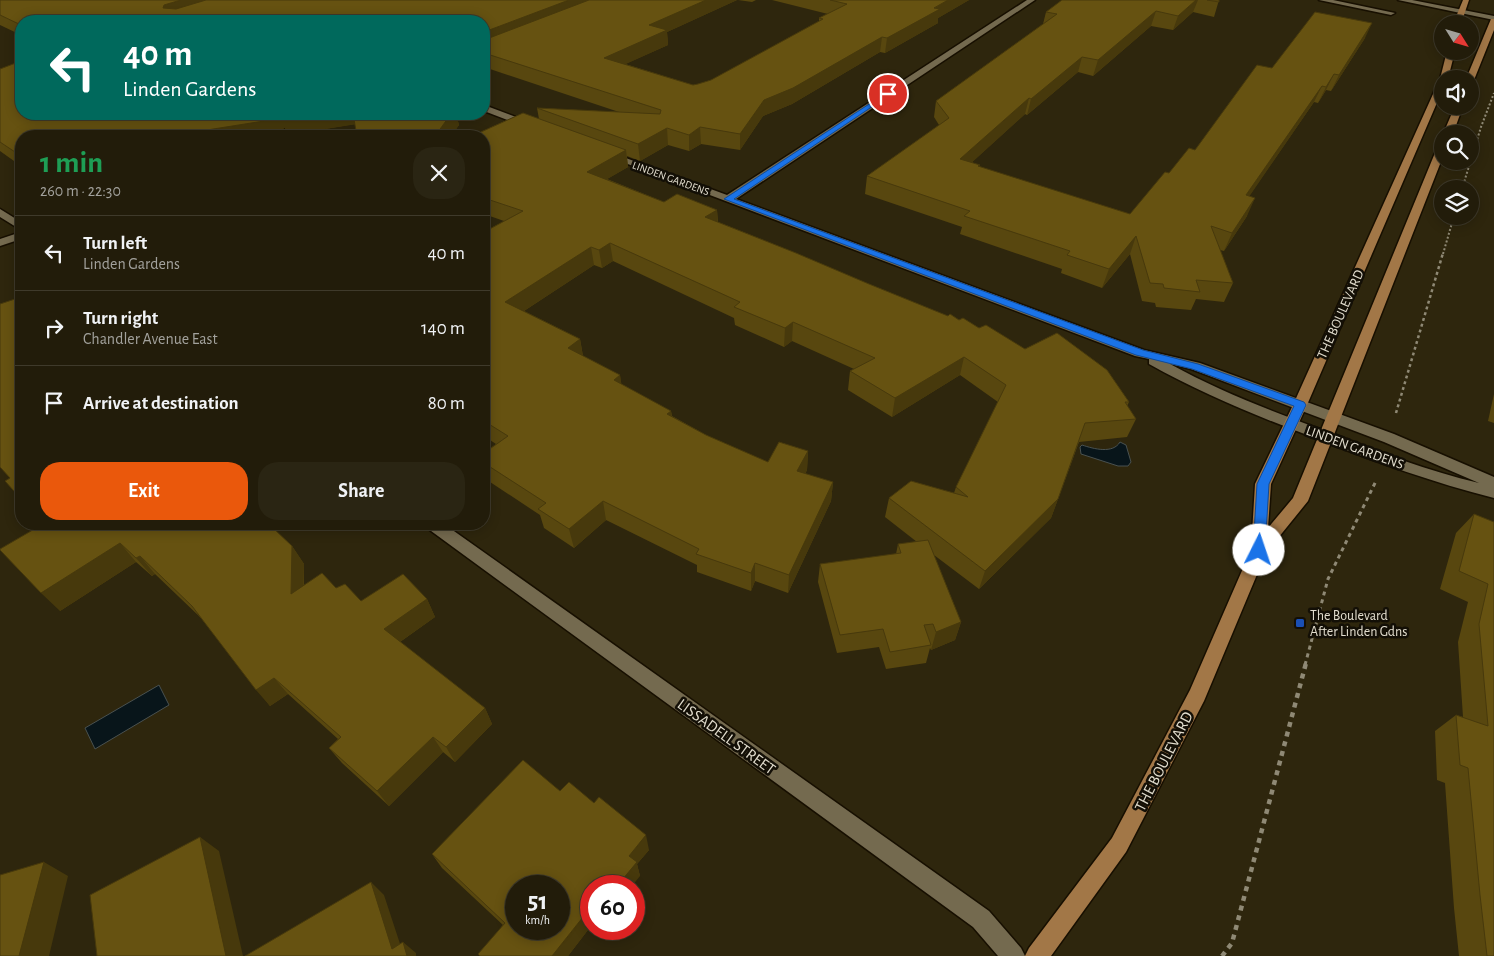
<!DOCTYPE html>
<meta charset="utf-8">
<style>
:root{--surface:#221c0a;--page:#2a2513;--text:#f1f3f6;--muted:#a2a19c;--line:#3f3a2b;--accent:#ea580c}
body{margin:0;font-family:"Alegreya Sans",sans-serif;background:var(--page);color:var(--text);height:100vh;display:flex;flex-direction:column;font-size:19px;white-space:nowrap}
*{box-sizing:border-box;margin:0}
p{font-size:16px;color:var(--muted)}
.icon{flex:none;width:28px;height:28px;fill:none;stroke:currentColor;stroke-width:2;stroke-linecap:round;stroke-linejoin:round}
.map{position:relative;flex:1;overflow:hidden}
.side{position:absolute;left:15px;top:130px;width:475px;height:400px;display:flex;flex-direction:column;background:var(--surface);border-radius:20px;box-shadow:0 2px 12px #0003,0 0 0 1px var(--line)}
.side>*{flex:none}
.top-card{position:absolute;left:15px;top:15px;width:475px;height:105px;border-radius:20px;box-shadow:0 2px 12px #0003,0 0 0 1px var(--line);background:#00695c;color:#fff;overflow:hidden}
.needle{width:32px;rotate:127deg}
.buttons{position:absolute;left:1434px;top:15px;display:grid;gap:10px}
.buttons a{display:grid;place-items:center;width:45px;height:45px;border-radius:50%;background:var(--surface);box-shadow:0 2px 12px #0003,0 0 0 1px var(--line);font-size:25px}
.speed{position:absolute;left:505px;top:875px;display:flex;gap:10px;font-size:25px;font-weight:700;text-align:center}
.speed>*{display:grid;place-content:center;width:65px;height:65px;border-radius:50%;background:var(--surface);box-shadow:0 2px 12px #0003,0 0 0 1px var(--line);line-height:1}
.speed small{font-size:12px;font-weight:400}
.speed .limit{border:8px solid #d22;background:#fff;color:#111}
.pin{position:absolute;display:grid;place-items:center;width:42px;height:42px;color:#fff;margin:-21px;border:2px solid #fff;border-radius:50%;box-shadow:0 1px 5px #0007}
.me{position:absolute;width:55px;margin:-28px;rotate:4deg;stroke-linejoin:round;filter:drop-shadow(0 0 4px #0008)}
.turn{display:flex;align-items:center;gap:18px;height:105px;padding:0 25px;font-size:22px}
.turn .icon{width:65px;height:65px;stroke-width:2.5}
.turn b{display:block;font-size:35px;line-height:42px}
.round{display:grid;place-items:center;flex:none;width:52px;height:52px;border-radius:20px;background:var(--page)}
.summary{display:flex;align-items:center;justify-content:space-between;height:85px;padding:0 25px}
h1{font-size:30px;font-weight:600;line-height:38px;color:#1e9e55}
.button{display:flex;gap:10px;margin-top:auto;padding:10px 25px}
.button a{flex:1;height:58px;border-radius:20px;background:var(--accent);color:#fff;font-size:20px;font-weight:600;line-height:58px;text-align:center}
.button a+a{background:var(--page);color:var(--text)}
ul{padding:0;list-style:none}
li{display:flex;align-items:center;gap:15px;height:75px;padding:0 25px;border-top:1px solid var(--line)}
li div{flex:1}
li b{display:block;font-size:19px}
li em{font-style:normal}
.map>svg:first-child{display:block}
.water{fill:#08151a;stroke:#495150}
.lines{fill:none;stroke-linecap:round;stroke-linejoin:round}
.minor-casing{stroke:#170f00;stroke-width:3}
.major-casing{stroke:#170f00;stroke-width:3}
.path-far3{stroke:#8f8975;stroke-width:2;stroke-dasharray:2 2;stroke-linecap:butt}
.path-far2{stroke:#8f8975;stroke-width:2.5;stroke-dasharray:3 3;stroke-linecap:butt}
.path-far1{stroke:#8f8975;stroke-width:3;stroke-dasharray:4 4;stroke-linecap:butt}
.path{stroke:#8f8975;stroke-width:4.5;stroke-dasharray:5 5;stroke-linecap:butt}
.minor{fill:#746a4f;fill-rule:evenodd}
.major{fill:#a27747;fill-rule:evenodd}
.wall{fill:#58470f}
.shaded-wall{fill:#47390c}
.building{fill:#665211;stroke:#47390c;fill-rule:evenodd}
.route{fill:#1a73e8;stroke:#114b97}
.transit-dot{fill:#1a4fb4;stroke:#130f06;stroke-width:2}
.labels{text-anchor:middle;stroke-width:5;stroke-linejoin:round;paint-order:stroke}
.far-street-label{font-size:11px;fill:#e2ddce;stroke:#130f06}
.street-label{font-size:14px;fill:#e2ddce;stroke:#130f06}
.poi-label{font-size:14px;fill:#e2ddce;stroke:#130f06;text-anchor:start}
.near-street-label{font-size:16px;fill:#e2ddce;stroke:#130f06}
</style>
<div class="map">
<svg width="1494" height="956" viewBox="0 0 1494 956">
<rect width="100%" height="100%" fill="#2e260d"/>
<path class="water" d="M 1120,442 L 1126,445 L 1131,462 L 1128,466 L 1118,466 L 1081,454 L 1080,447 L 1082,445 C 1094,449 1113,454 1120,442 Z
M 159,685 L 169,705 L 95,749 L 85,728 Z"/>
<g class="lines">
<g class="minor-casing">
<path id="minor" d="M 1027,0 L 1035,0 L 736,199 L 1144,350 L 1200,363 L 1394,434 L 1494,477 L 1494,498 C 1434,483 1377,462 1320,440 C 1262,418 1204,395 1149,364 L 1149,359 L 1135,356 L 604,155 L 609,152 L 612,153 L 727,195 ZM 1170,364 L 1191,369 L 1384,442 L 1479,483 C 1428,471 1379,452 1331,433 C 1276,413 1221,392 1170,364 Z
M 1319,0 L 1333,0 L 1395,13 L 1391,15 Z
M 1398,0 L 1412,0 L 1494,16 L 1494,20 Z
M 484,105 L 532,123 L 534,125 L 529,128 L 526,127 L 484,111 Z
M 323,114 L 334,114 L 281,136 L 268,136 Z
M 0,209 L 21,222 L 21,230 L 0,217 Z
M 21,232 L 21,239 L 0,246 L 0,239 Z
M 425,524 L 444,524 L 989,911 L 1021,948 L 1025,956 L 998,956 L 973,927 L 427,528 Z"/>
</g>
<g class="major-casing">
<path id="major" d="M 1463,0 L 1469,0 L 1461,24 L 1453,24 Z
M 1491,19 L 1494,19 L 1494,30 L 1474,80 L 1470,82 L 1470,79 L 1466,79 Z
M 1447,51 L 1455,51 L 1448,79 L 1442,79 L 1442,91 L 1307,405 L 1271,484 L 1268,528 L 1293,498 L 1437,148 L 1442,145 L 1442,159 L 1308,501 L 1266,553 L 1204,701 L 1126,852 L 1051,956 L 1025,956 L 1029,948 L 1112,838 L 1190,690 L 1251,550 L 1255,484 L 1293,405 L 1438,83 L 1441,81 L 1440,79 Z
M 1455,106 L 1463,106 L 1453,134 L 1443,134 Z"/>
</g>
<path class="path-far3" d="M 1462,189 L 1481,127 L 1494,93
M 1443,254 L 1454,216"/>
<path class="path-far2" d="M 1396,413 L 1443,253"/>
<path class="path-far1" d="M 1305,665 L 1328,579 L 1376,481"/>
<path class="path" d="M 1222,956 L 1232,943 L 1306,663"/>
<use href="#minor" class="minor"/>
<use href="#major" class="major"/>
</g>
<path class="wall" d="M 0,0 L 737,0 L 667,32 L 668,45 L 625,64 L 693,85 L 698,84 L 711,80 L 819,21 L 819,18 L 828,14 L 772,0 L 969,0 L 938,18 L 938,23 L 885,53 L 880,52 L 792,104 L 763,116 L 740,150 L 701,144 L 689,151 L 668,145 L 640,161 L 627,156 L 628,167 L 607,179 L 664,202 L 677,194 L 717,210 L 718,222 L 796,253 L 869,284 L 948,316 L 950,314 L 959,320 L 963,318 L 979,328 L 986,325 L 1025,349 L 1057,333 L 1107,370 L 1129,402 L 1127,406 L 1136,419 L 1127,437 L 1079,442 L 1051,518 L 979,589 L 934,555 L 961,622 L 955,640 L 931,650 L 930,648 L 926,663 L 886,669 L 879,647 L 837,653 L 818,582 L 820,564 L 896,554 L 898,544 L 917,542 L 885,517 L 889,498 L 911,481 L 954,493 L 956,487 L 998,402 L 960,375 L 892,417 L 848,390 L 850,371 L 854,369 L 792,341 L 784,347 L 735,325 L 734,318 L 613,261 L 602,268 L 594,265 L 524,311 L 580,339 L 583,356 L 620,375 L 621,384 L 671,411 L 672,416 L 706,435 L 768,462 L 779,442 L 808,451 L 807,470 L 805,474 L 833,482 L 831,501 L 788,593 L 755,581 L 751,591 L 697,572 L 697,565 L 606,520 L 574,548 L 544,528 L 540,515 L 484,478 L 484,453 L 496,444 L 484,436 L 484,232 L 504,221 L 484,214 L 484,136 L 472,136 L 523,113 L 539,119 L 537,108 L 619,112 L 484,67 L 484,21 L 21,21 L 21,35 L 0,25 Z
M 738,0 L 756,0 L 752,2 Z
M 1062,0 L 1219,0 L 1214,17 L 1193,12 L 1173,30 L 1151,26 L 1093,76 L 1078,72 L 1027,115 L 1025,114 L 972,162 L 979,167 L 1130,214 L 1169,173 L 1195,150 L 1272,68 L 1365,38 L 1331,91 L 1326,90 L 1318,103 L 1314,102 L 1249,196 L 1247,216 L 1224,251 L 1220,250 L 1233,283 L 1224,302 L 1196,299 L 1191,310 L 1156,307 L 1155,303 L 1142,301 L 1130,254 L 1102,288 L 1061,273 L 1062,269 L 960,234 L 962,227 L 865,194 L 867,176 L 939,125 L 934,117 L 936,101 L 1043,24 L 1046,12 Z
M 0,69 L 21,114 L 456,114 L 459,125 L 451,136 L 357,136 L 355,124 L 288,135 L 285,128 L 270,134 L 271,136 L 21,136 L 21,166 L 0,151 Z
M 1494,394 L 1494,423 L 1488,421 Z
M 1474,514 L 1494,522 L 1494,956 L 1459,956 L 1454,908 L 1445,783 L 1437,780 L 1435,731 L 1456,715 L 1463,717 L 1458,642 L 1468,602 L 1440,589 L 1456,533 Z
M 43,524 L 292,546 L 304,564 L 304,586 L 336,588 L 361,601 L 427,599 L 435,617 L 400,642 L 485,708 L 492,724 L 455,762 L 443,752 L 389,806 L 342,763 L 329,748 L 338,739 L 288,694 L 270,706 L 201,618 L 155,574 L 152,576 L 136,562 L 60,611 Z
M 560,791 L 649,850 L 637,864 L 640,876 L 591,886 L 591,926 L 568,956 L 480,956 L 503,925 L 442,868 L 432,854 Z"/>
<path class="shaded-wall" d="M 181,0 L 234,0 L 170,19 L 163,8 L 164,5 Z
M 569,0 L 607,0 L 484,48 L 484,32 Z
M 706,0 L 737,0 L 667,32 L 668,45 L 606,73 L 604,58 L 649,25 Z
M 948,0 L 969,0 L 938,18 L 938,23 L 885,53 L 887,38 Z
M 1196,0 L 1198,0 L 1193,12 L 1173,30 L 1178,16 Z
M 1156,11 L 1151,26 L 1093,76 L 1098,60 Z
M 1372,23 L 1365,38 L 1331,91 L 1339,75 Z
M 882,37 L 880,52 L 792,104 L 763,116 L 740,150 L 740,134 L 764,100 Z
M 1082,57 L 1078,72 L 1027,115 L 1031,99 Z
M 1334,74 L 1326,90 L 1318,103 L 1326,87 Z
M 1322,86 L 1314,102 L 1238,213 L 1246,195 Z
M 1029,98 L 1025,114 L 957,176 L 960,159 Z
M 272,114 L 354,114 L 357,124 L 288,135 L 285,128 L 270,134 L 271,136 L 169,136 L 259,119 Z
M 451,114 L 456,114 L 459,125 L 451,136 L 435,136 Z
M 700,127 L 701,144 L 689,151 L 689,135 Z
M 667,128 L 668,145 L 640,161 L 638,144 Z
M 626,150 L 628,167 L 590,189 L 587,172 Z
M 1255,198 L 1247,216 L 1224,251 L 1232,233 Z
M 717,210 L 718,228 L 705,217 Z
M 1136,236 L 1130,254 L 1102,288 L 1109,269 Z
M 610,243 L 613,261 L 602,268 L 599,250 Z
M 591,247 L 594,265 L 510,320 L 505,302 Z
M 15,299 L 21,307 L 21,314 Z
M 793,322 L 792,341 L 784,347 L 785,328 Z
M 580,339 L 583,357 L 568,348 Z
M 964,357 L 960,375 L 892,417 L 895,398 Z
M 620,375 L 623,394 L 614,380 Z
M 671,411 L 673,429 L 667,414 Z
M 808,451 L 807,470 L 796,490 L 797,471 Z
M 833,482 L 831,501 L 788,593 L 789,575 Z
M 1058,499 L 1051,518 L 979,589 L 985,571 Z
M 603,501 L 606,520 L 574,548 L 569,529 Z
M 120,543 L 136,562 L 60,611 L 41,593 Z
M 292,546 L 304,564 L 303,612 L 291,594 Z
M 140,556 L 155,574 L 152,576 L 136,558 Z
M 755,563 L 755,581 L 751,591 L 751,573 Z
M 427,599 L 435,617 L 394,646 L 384,629 Z
M 961,622 L 955,640 L 931,650 L 936,632 Z
M 274,678 L 288,694 L 270,706 L 256,690 Z
M 485,708 L 492,724 L 455,762 L 446,747 Z
M 433,737 L 443,752 L 389,806 L 377,791 Z
M 646,835 L 649,850 L 637,864 L 640,876 L 632,886 L 617,886 L 629,856 Z
M 200,837 L 219,851 L 243,956 L 226,956 Z
M 44,862 L 68,876 L 49,956 L 19,956 Z
M 371,882 L 384,895 L 404,956 L 392,949 Z
M 591,907 L 591,926 L 568,956 L 552,956 Z
M 403,942 L 416,953 L 416,956 L 407,956 Z"/>
<path class="building" d="M 0,0 L 181,0 L 164,5 L 163,8 L 176,9 L 206,0 L 569,0 L 484,32 L 484,21 L 21,21 L 21,25 L 0,15 Z
M 589,0 L 706,0 L 649,25 L 667,30 L 604,58 L 693,85 L 698,84 L 711,80 L 823,19 L 819,18 L 847,4 L 830,0 L 948,0 L 934,8 L 940,9 L 887,38 L 882,37 L 793,88 L 764,100 L 740,134 L 700,127 L 689,135 L 667,128 L 638,144 L 537,108 L 660,114 L 661,110 L 484,53 L 484,40 Z
M 1062,0 L 1196,0 L 1178,16 L 1156,11 L 1098,60 L 1082,57 L 1031,99 L 1029,98 L 960,159 L 980,165 L 978,166 L 1130,214 L 1165,172 L 1169,173 L 1189,148 L 1195,150 L 1257,65 L 1272,68 L 1315,12 L 1372,23 L 1339,75 L 1334,74 L 1326,87 L 1322,86 L 1246,195 L 1255,198 L 1232,233 L 1211,226 L 1233,283 L 1196,280 L 1200,292 L 1164,288 L 1163,284 L 1150,283 L 1136,236 L 1109,269 L 1067,255 L 1070,251 L 964,216 L 970,211 L 867,176 L 949,118 L 936,101 L 1057,14 L 1046,12 Z
M 1207,0 L 1219,0 L 1219,2 Z
M 21,61 L 21,114 L 272,114 L 259,119 L 260,121 L 264,121 L 169,136 L 21,136 L 21,156 L 0,142 L 0,69 Z
M 523,113 L 626,150 L 587,172 L 664,202 L 677,194 L 717,210 L 705,217 L 796,253 L 869,284 L 948,316 L 950,314 L 959,320 L 963,318 L 979,328 L 986,325 L 1025,349 L 1057,333 L 1107,370 L 1129,402 L 1125,402 L 1136,419 L 1085,423 L 1058,499 L 985,571 L 889,498 L 911,481 L 968,497 L 956,487 L 1006,385 L 964,357 L 895,398 L 850,371 L 875,358 L 793,322 L 785,328 L 734,307 L 740,302 L 610,243 L 599,250 L 591,247 L 505,302 L 580,339 L 568,348 L 620,375 L 614,380 L 671,411 L 667,414 L 706,435 L 768,462 L 779,442 L 808,451 L 797,471 L 833,482 L 789,575 L 755,563 L 751,573 L 696,554 L 699,549 L 603,501 L 569,529 L 538,509 L 546,503 L 484,463 L 484,453 L 508,436 L 484,421 L 484,232 L 523,211 L 484,198 L 484,136 L 472,136 Z
M 293,114 L 314,114 L 281,119 Z
M 353,114 L 451,114 L 435,136 L 357,136 Z
M 15,299 L 21,314 L 21,499 L 5,481 L 10,478 L 0,467 L 0,304 Z
M 1474,514 L 1494,522 L 1494,956 L 1487,956 L 1480,895 L 1468,768 L 1460,765 L 1456,715 L 1488,726 L 1479,624 L 1488,584 L 1459,571 Z
M 43,524 L 249,524 L 272,527 L 292,546 L 291,594 L 322,573 L 336,588 L 345,584 L 361,601 L 403,574 L 427,599 L 384,629 L 485,708 L 446,747 L 433,737 L 377,791 L 329,748 L 341,737 L 274,678 L 256,690 L 192,606 L 140,556 L 136,558 L 120,543 L 41,593 L 0,550 L 0,549 Z
M 928,540 L 961,622 L 936,632 L 933,624 L 924,625 L 931,645 L 890,652 L 883,629 L 840,635 L 820,564 L 901,553 L 898,544 Z
M 523,760 L 560,791 L 569,782 L 594,803 L 599,797 L 646,835 L 629,856 L 637,862 L 617,886 L 591,886 L 591,907 L 552,956 L 480,956 L 478,954 L 505,923 L 432,854 ZM 516,886 L 559,886 L 559,929 L 516,929 Z
M 200,837 L 226,956 L 97,956 L 90,895 Z
M 44,862 L 19,956 L 0,956 L 0,875 Z
M 371,882 L 392,949 L 403,942 L 407,956 L 245,956 Z"/>
<path class="route" d="M 886,93 L 891,94 L 734,199 L 1143,350 L 1198,364 L 1304,402 L 1306,405 L 1269,484 L 1265,550 L 1263,554 L 1254,554 L 1253,550 L 1257,484 L 1294,406 L 1192,369 L 1136,355 L 724,199 Z"/>
<rect class="transit-dot" x="1295" y="618" width="10" height="10" rx="2.5"/>
<g class="labels">
<g class="far-street-label">
<text transform="translate(671 178) rotate(20)" y="4">LINDEN GARDENS</text>
</g>
<g class="street-label">
<text transform="translate(1340 314) rotate(-66)" y="5">THE BOULEVARD</text>
<text transform="translate(1355 447) rotate(20)" y="5">LINDEN GARDENS</text>
</g>
<g class="poi-label">
<text x="1310" y="620">The Boulevard<tspan x="1310" dy="16">After Linden Gdns</tspan></text>
</g>
<g class="near-street-label">
<text transform="translate(727 736) rotate(36)" y="6">LISSADELL STREET</text>
<text transform="translate(1163 761) rotate(-63)" y="6">THE BOULEVARD</text>
</g>
</g>
</svg>
<div class="buttons">
<a><svg class="needle" viewBox="-14 -14 28 28"><path d="M0-13l5 13h-10z" fill="#e53935"/><path d="M0 13l5-13h-10z" fill="#a2a19c"/></svg></a>
<a><svg class="icon" aria-label="sound" viewBox="0 0 24 24"><path d="M4 9h4l5-4v14l-5-4H4zM17 9q2 3 0 6"/></svg></a>
<a><svg class="icon" aria-label="search" viewBox="0 0 24 24"><circle cx="10" cy="10" r="6"/><path d="M15 15l6 6"/></svg></a>
<a><svg class="icon" aria-label="layers" viewBox="0 0 24 24"><path d="M12 4l9 5-9 5-9-5zM3 14l9 5 9-5"/></svg></a>
</div>
<div class="speed"><div>51<small>km/h</small></div><div class="limit">60</div></div>
<div class="pin" style="left:888px;top:94px;background:#d93025"><svg class="icon" aria-label="arrive" viewBox="0 0 24 24"><path d="M6 21V4h12l-3 4 3 4H6"/></svg></div>
<svg class="me" style="left:1259px;top:550px" viewBox="-20 -20 40 40"><circle r="19" fill="#fff"/><path d="M0-13L10 11 0 6-10 11z" fill="#1a73e8"/></svg>
<div class="top-card">
<div class="turn"><svg class="icon" aria-label="left" viewBox="0 0 24 24"><path d="M17 20v-9H6M10 6l-5 5 5 5"/></svg><div><b>40 m</b>Linden Gardens</div></div>
</div>
<section class="side">
<div class="summary"><div><h1>1 min</h1><p>260 m · 22:30</p></div><a class="round"><svg class="icon" aria-label="close" viewBox="0 0 24 24"><path d="M6 6l12 12M18 6L6 18"/></svg></a></div>
<ul>
<li><svg class="icon" aria-label="left" viewBox="0 0 24 24"><path d="M17 20v-9H6M10 6l-5 5 5 5"/></svg><div><b>Turn left</b><p>Linden Gardens</p></div><em>40 m</em></li>
<li><svg class="icon" aria-label="right" viewBox="0 0 24 24"><path d="M7 20v-9h11M14 6l5 5-5 5"/></svg><div><b>Turn right</b><p>Chandler Avenue East</p></div><em>140 m</em></li>
<li><svg class="icon" aria-label="arrive" viewBox="0 0 24 24"><path d="M6 21V4h12l-3 4 3 4H6"/></svg><div><b>Arrive at destination</b></div><em>80 m</em></li>
</ul>
<div class="button"><a>Exit</a><a>Share</a></div>
</section>
</div>
